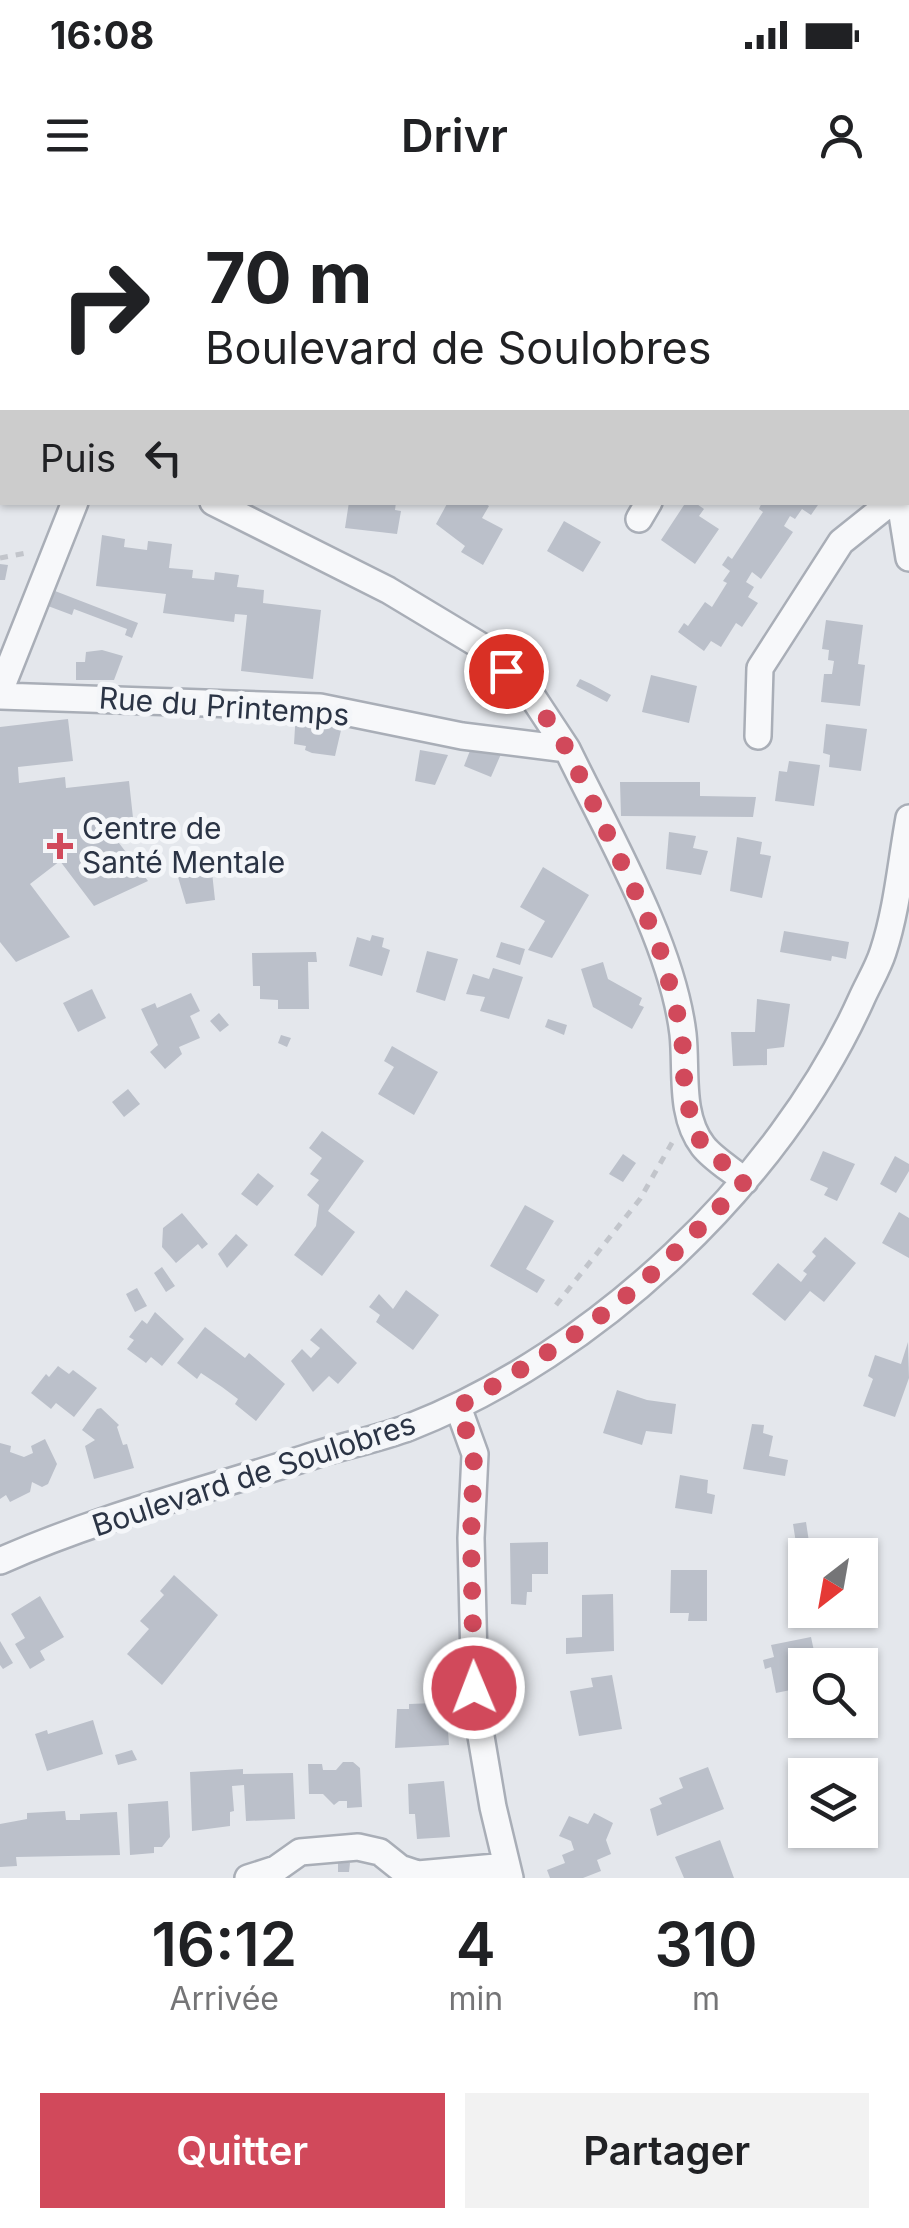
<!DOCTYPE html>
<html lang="fr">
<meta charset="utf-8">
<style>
:root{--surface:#fff;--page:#f2f2f2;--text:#202124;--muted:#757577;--accent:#d1495b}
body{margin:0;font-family:Inter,sans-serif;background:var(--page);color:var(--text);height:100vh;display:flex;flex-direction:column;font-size:38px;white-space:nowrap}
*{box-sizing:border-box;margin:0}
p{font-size:32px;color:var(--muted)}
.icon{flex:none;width:55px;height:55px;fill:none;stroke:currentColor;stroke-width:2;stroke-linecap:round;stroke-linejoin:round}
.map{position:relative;height:1678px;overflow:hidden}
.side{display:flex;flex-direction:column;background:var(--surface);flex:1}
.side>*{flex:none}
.guide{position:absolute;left:0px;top:0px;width:910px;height:305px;box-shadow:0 2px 8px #0004;background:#fff;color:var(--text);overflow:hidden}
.needle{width:65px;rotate:211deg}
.fabs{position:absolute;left:788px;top:1338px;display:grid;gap:20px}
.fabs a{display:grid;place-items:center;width:90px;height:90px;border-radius:0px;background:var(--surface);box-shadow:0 2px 8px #0004;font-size:50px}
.pin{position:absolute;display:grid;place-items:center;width:85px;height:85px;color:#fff;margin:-42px;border:5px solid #fff;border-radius:50%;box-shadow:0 2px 10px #0007}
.me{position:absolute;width:110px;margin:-55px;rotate:359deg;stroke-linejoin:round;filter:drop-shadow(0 0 8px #0008)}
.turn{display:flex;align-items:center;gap:35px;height:210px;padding:0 40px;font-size:45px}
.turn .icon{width:130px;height:130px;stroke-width:2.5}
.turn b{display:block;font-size:70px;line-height:85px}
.then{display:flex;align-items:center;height:95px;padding:0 40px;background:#0003;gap:20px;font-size:38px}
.eta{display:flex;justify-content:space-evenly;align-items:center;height:170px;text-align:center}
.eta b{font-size:60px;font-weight:600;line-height:70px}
.primary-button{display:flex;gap:20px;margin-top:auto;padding:20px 40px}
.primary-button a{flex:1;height:115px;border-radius:0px;background:var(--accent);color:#fff;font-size:40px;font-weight:600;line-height:115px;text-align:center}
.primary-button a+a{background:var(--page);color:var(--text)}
.status{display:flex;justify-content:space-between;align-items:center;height:70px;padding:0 50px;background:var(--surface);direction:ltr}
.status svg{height:28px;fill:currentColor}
header{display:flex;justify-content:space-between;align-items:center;height:130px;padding:0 40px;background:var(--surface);font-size:45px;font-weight:600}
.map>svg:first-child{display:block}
.building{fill:#bbc0ca}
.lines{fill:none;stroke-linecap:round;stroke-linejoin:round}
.street-casing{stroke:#a9aeb7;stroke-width:30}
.path{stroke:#c2c5cb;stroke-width:5;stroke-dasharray:8 8;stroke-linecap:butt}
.street{stroke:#f7f8fa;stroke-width:25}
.route{stroke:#d1495b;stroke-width:18;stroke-dasharray:0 32.4}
.poi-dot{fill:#d1495b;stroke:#f4f6f9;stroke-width:4}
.labels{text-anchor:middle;stroke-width:10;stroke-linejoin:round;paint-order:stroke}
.street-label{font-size:30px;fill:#2b3445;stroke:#f4f6f9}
.poi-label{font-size:30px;fill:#2b3445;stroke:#f4f6f9;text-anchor:start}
</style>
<div class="status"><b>16:08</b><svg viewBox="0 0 49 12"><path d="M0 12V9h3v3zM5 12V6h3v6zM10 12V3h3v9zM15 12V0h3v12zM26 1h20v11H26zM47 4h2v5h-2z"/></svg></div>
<header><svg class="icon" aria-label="menu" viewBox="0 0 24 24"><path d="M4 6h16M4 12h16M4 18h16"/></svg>Drivr<svg class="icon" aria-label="person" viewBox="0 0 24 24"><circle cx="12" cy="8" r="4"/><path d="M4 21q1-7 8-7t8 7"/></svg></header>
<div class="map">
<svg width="909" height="1678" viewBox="0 0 909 1678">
<rect width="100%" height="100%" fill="#e4e7ec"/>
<path class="building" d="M 349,302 L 396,302 L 395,310 L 401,311 L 397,334 L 345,328 Z
M 448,302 L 483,302 L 489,306 L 482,318 L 503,329 L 483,365 L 461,352 L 465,346 L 436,324 Z
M 686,302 L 694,302 L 704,309 L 699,316 L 719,329 L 695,364 L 661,340 Z
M 762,302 L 820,302 L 811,315 L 802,309 L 795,319 L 790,316 L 784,326 L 793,332 L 761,379 L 752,372 L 746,382 L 754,387 L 748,397 L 758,403 L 742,427 L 736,423 L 721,447 L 711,441 L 704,451 L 678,432 L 684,423 L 688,426 L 705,402 L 712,407 L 727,383 L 723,381 L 730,371 L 722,365 L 728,356 L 732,359 L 763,312 L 759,309 Z
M 564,321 L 601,342 L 583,372 L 547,351 Z
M 102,335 L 125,339 L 124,347 L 147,350 L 148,341 L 172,344 L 169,368 L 193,370 L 192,378 L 214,380 L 215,372 L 239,375 L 237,387 L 264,390 L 263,403 L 321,410 L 313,479 L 241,471 L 247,415 L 235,414 L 234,422 L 163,413 L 166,394 L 96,386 Z
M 0,364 L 8,365 L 5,380 L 0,380 Z
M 55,391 L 138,423 L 132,438 L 125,435 L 127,429 L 74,409 L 72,415 L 48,406 Z
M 826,420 L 863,425 L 858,464 L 865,465 L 860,506 L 821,502 L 824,474 L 832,474 L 834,461 L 828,460 L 829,450 L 822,449 Z
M 102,450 L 123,456 L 114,480 L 76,480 L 76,462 L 85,462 L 86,452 Z
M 651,475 L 697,486 L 689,523 L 642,512 Z
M 580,479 L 591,484 L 611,495 L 607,502 L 576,486 Z
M 296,511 L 345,513 L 335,556 L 312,553 L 305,550 L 306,546 L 294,544 Z
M 68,519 L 73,561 L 18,567 L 19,583 L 65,577 L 66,588 L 129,581 L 134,627 L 109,630 L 148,681 L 94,706 L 60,661 L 30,684 L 70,737 L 16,762 L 0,742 L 0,527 Z
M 826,524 L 867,529 L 861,571 L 829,567 L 830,555 L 823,553 Z
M 473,543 L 501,554 L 491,577 L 464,566 Z
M 420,550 L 448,555 L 435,585 L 415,581 Z
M 789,561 L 820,565 L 814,606 L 775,601 L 779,571 L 787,572 Z
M 620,582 L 700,582 L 700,596 L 756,597 L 753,617 L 621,616 Z
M 669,632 L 696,636 L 693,648 L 708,651 L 701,675 L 666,669 Z
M 737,637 L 762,642 L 760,654 L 771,656 L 762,698 L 730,691 Z
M 211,663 L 215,700 L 186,704 L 175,667 Z
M 543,667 L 589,695 L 552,758 L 528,750 L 545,721 L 520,707 Z
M 784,731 L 849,742 L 846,759 L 832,756 L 831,761 L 780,752 Z
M 372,735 L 384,738 L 382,747 L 390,750 L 382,776 L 349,766 L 357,737 L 370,741 Z
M 501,742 L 525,749 L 520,765 L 496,757 Z
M 427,751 L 458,759 L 445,801 L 416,792 Z
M 316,752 L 317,762 L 308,762 L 309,809 L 278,809 L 278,800 L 260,799 L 260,786 L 253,786 L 252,753 Z
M 603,762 L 608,779 L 642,798 L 639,805 L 644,807 L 632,829 L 593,807 L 581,769 Z
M 493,768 L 523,777 L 509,819 L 480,811 L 485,797 L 466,794 L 473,774 L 489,779 Z
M 92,789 L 106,818 L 78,832 L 63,803 Z
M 191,793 L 200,811 L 190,816 L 200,838 L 179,847 L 182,854 L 165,869 L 150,852 L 158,845 L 141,809 L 155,803 L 157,808 Z
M 757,799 L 790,804 L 784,847 L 767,849 L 767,865 L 733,866 L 731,832 L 755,832 Z
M 219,813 L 229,825 L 220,832 L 210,821 Z
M 548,819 L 567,825 L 564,835 L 545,827 Z
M 281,835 L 291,838 L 287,847 L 278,843 Z
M 392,846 L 438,872 L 414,915 L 378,894 L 394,867 L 384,861 Z
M 128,889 L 140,904 L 124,917 L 112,902 Z
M 322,931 L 364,961 L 328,1011 L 355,1032 L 322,1076 L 294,1055 L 316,1026 L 319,1005 L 307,995 L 319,980 L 310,974 L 322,958 L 309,948 Z
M 823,951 L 855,964 L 837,1001 L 824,995 L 828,988 L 810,980 Z
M 623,954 L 636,963 L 623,982 L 609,974 Z
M 895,956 L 909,964 L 909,971 L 896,993 L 880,984 Z
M 258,973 L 274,986 L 257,1006 L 241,994 Z
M 525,1005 L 554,1021 L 526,1069 L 545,1080 L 537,1093 L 490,1066 Z
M 899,1012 L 909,1018 L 909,1058 L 882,1043 Z
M 182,1013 L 208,1044 L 202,1049 L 198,1044 L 176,1063 L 162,1047 L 163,1028 Z
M 236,1034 L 248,1045 L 227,1068 L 218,1054 Z
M 825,1037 L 856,1063 L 824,1102 L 810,1091 L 785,1121 L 752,1094 L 778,1063 L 801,1082 L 807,1074 L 803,1071 L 816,1056 L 812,1052 Z
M 162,1067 L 175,1086 L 166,1092 L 154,1073 Z
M 137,1088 L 147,1106 L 135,1112 L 126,1094 Z
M 406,1090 L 439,1115 L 413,1150 L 376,1122 L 380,1115 L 369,1107 L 379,1094 L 393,1109 Z
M 155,1112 L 184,1139 L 162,1166 L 151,1157 L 146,1163 L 127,1149 L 134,1140 L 129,1137 L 142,1120 L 147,1124 Z
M 205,1127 L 245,1158 L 249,1153 L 285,1184 L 256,1221 L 235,1204 L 238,1199 L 222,1187 L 201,1173 L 197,1179 L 177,1163 Z
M 321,1128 L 357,1163 L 338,1184 L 329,1176 L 313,1192 L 291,1161 L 302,1149 L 311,1158 L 320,1148 L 310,1140 Z
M 908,1142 L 909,1178 L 895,1217 L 863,1206 L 873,1179 L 868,1176 L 875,1155 L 901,1164 Z
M 58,1166 L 69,1174 L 73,1170 L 97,1188 L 74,1217 L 56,1203 L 51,1209 L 31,1193 L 46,1174 L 49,1177 Z
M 617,1190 L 647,1200 L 676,1204 L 672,1234 L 646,1231 L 642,1245 L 603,1233 Z
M 101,1208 L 119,1225 L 117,1227 L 123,1245 L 127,1244 L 134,1268 L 94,1279 L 85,1246 L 95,1240 L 82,1230 L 97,1209 Z
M 752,1224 L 764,1225 L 763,1233 L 773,1236 L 769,1256 L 788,1260 L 785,1276 L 743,1269 Z
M 45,1239 L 57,1264 L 48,1284 L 42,1287 L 32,1282 L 30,1292 L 10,1302 L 6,1295 L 0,1299 L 0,1243 L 11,1246 L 10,1252 L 24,1257 L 33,1253 L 31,1246 Z
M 680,1275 L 708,1280 L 707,1293 L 715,1295 L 712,1314 L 675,1308 Z
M 806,1322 L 809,1342 L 796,1343 L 793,1324 Z
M 548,1342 L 548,1374 L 532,1374 L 532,1392 L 527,1392 L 526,1405 L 511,1404 L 510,1343 Z
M 671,1370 L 707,1370 L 707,1421 L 688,1421 L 689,1413 L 670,1413 Z
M 174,1375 L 218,1415 L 162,1485 L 127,1454 L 149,1429 L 140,1421 L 164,1395 L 160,1391 Z
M 613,1394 L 614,1451 L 566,1454 L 566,1438 L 582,1437 L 582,1395 Z
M 40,1396 L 64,1437 L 40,1451 L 45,1460 L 30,1469 L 15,1444 L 25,1438 L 11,1414 Z
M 811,1437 L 817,1465 L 805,1465 L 805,1487 L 776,1493 L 771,1467 L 765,1469 L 763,1460 L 774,1457 L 771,1445 Z
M 0,1441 L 13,1463 L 3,1469 L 0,1465 Z
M 612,1475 L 622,1529 L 579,1536 L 570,1491 L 593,1487 L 591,1478 Z
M 436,1503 L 437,1518 L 447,1517 L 449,1545 L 395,1548 L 397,1509 L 409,1509 L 409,1504 Z
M 93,1520 L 103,1554 L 47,1571 L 35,1534 L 47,1530 L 48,1534 Z
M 132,1550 L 137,1560 L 118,1565 L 115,1555 Z
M 343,1562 L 353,1562 L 360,1568 L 362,1607 L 347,1608 L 347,1601 L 339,1601 L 334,1605 L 323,1594 L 309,1594 L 308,1564 L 322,1564 L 323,1570 L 336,1570 Z
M 708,1567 L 724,1609 L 657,1636 L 650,1609 L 662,1604 L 659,1598 L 683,1588 L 679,1578 Z
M 243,1569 L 243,1574 L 293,1573 L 295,1619 L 246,1621 L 244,1585 L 232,1586 L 234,1611 L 230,1612 L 230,1626 L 192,1631 L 190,1572 Z
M 444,1581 L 450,1637 L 417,1639 L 415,1614 L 409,1614 L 408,1584 Z
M 168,1601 L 170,1637 L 162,1647 L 154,1647 L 154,1653 L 130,1655 L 128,1604 Z
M 65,1611 L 66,1620 L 80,1620 L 80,1614 L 117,1612 L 120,1655 L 16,1657 L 17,1666 L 0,1667 L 0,1624 L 27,1619 L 27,1613 Z
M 594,1613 L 613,1623 L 606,1640 L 611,1654 L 597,1660 L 601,1671 L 583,1678 L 550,1678 L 547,1670 L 565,1663 L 562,1655 L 574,1650 L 571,1641 L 559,1636 L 569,1616 L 588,1624 Z
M 720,1640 L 734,1678 L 684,1678 L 675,1657 Z
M 338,1663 L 350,1663 L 349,1672 L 338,1672 Z"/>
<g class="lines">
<g class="street-casing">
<path id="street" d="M 158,0 L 161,2
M 830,2 L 830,0
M 908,177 L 909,177
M 0,191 L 2,192
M 213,302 L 388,390 L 481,446 L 532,496 L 567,549
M 900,302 L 909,358
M 639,319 L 649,302
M 0,491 L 75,302
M 0,496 L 320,507 L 462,536 L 567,549 C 607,632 672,742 683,834 C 687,870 679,915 703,946 C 713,959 732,970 745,981
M 758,536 L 760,468 L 841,342 L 891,302
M 458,1207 L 475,1254 L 471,1338 L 475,1501 L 493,1607 L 510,1678
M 0,1361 C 101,1316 211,1289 315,1255 C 346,1245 379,1239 410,1227 C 596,1154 779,982 861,800 C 868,784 878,768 883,752 C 897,710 901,662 909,618
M 248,1678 L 276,1669 L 300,1652 L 358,1647 L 380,1652 L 400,1668 L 418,1674 L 507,1666"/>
</g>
<path class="path" d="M 0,358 L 31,352
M 556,1105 L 640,999 L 673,941"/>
<use href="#street" class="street"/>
</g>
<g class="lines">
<path class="route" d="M 474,1488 L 471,1338 L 474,1254 L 458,1207 C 517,1172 575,1138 627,1095 C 669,1061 707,1020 745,981 L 702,946 L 685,897 L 682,832 L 662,755 L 643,708 L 567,549 L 532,496 L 506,471"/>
</g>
<path class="poi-dot" d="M55 631h10v10h10v10h-10v10h-10v-10h-10v-10h10z"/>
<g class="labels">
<g class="street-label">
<text transform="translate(224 507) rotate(4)" y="10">Rue du Printemps</text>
<text transform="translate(254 1275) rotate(-18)" y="10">Boulevard de Soulobres</text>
</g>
<g class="poi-label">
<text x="82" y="639">Centre de<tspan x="82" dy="34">Santé Mentale</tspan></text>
</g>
</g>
</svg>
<div class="fabs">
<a><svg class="needle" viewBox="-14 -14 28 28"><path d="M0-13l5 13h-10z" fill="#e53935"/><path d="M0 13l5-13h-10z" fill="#757577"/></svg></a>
<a><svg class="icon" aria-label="search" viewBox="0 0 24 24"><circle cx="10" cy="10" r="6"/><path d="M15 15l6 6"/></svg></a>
<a><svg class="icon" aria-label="layers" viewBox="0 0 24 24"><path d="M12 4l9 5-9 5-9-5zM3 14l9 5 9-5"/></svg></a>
</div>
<div class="pin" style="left:506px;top:471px;background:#d93025"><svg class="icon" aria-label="arrive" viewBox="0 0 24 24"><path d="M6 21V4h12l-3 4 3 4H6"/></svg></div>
<svg class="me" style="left:474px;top:1488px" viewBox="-20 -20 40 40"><circle r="17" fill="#d1495b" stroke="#fff" stroke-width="3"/><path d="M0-11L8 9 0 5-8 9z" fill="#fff"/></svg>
<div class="guide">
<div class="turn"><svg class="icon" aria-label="right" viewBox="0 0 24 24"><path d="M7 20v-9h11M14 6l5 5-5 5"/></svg><div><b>70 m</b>Boulevard de Soulobres</div></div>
<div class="then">Puis<svg class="icon" aria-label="left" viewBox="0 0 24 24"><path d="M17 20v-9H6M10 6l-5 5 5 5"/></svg></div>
</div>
</div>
<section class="side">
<div class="eta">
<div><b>16:12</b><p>Arrivée</p></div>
<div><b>4</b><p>min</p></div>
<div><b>310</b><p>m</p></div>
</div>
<div class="primary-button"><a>Quitter</a><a>Partager</a></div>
</section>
